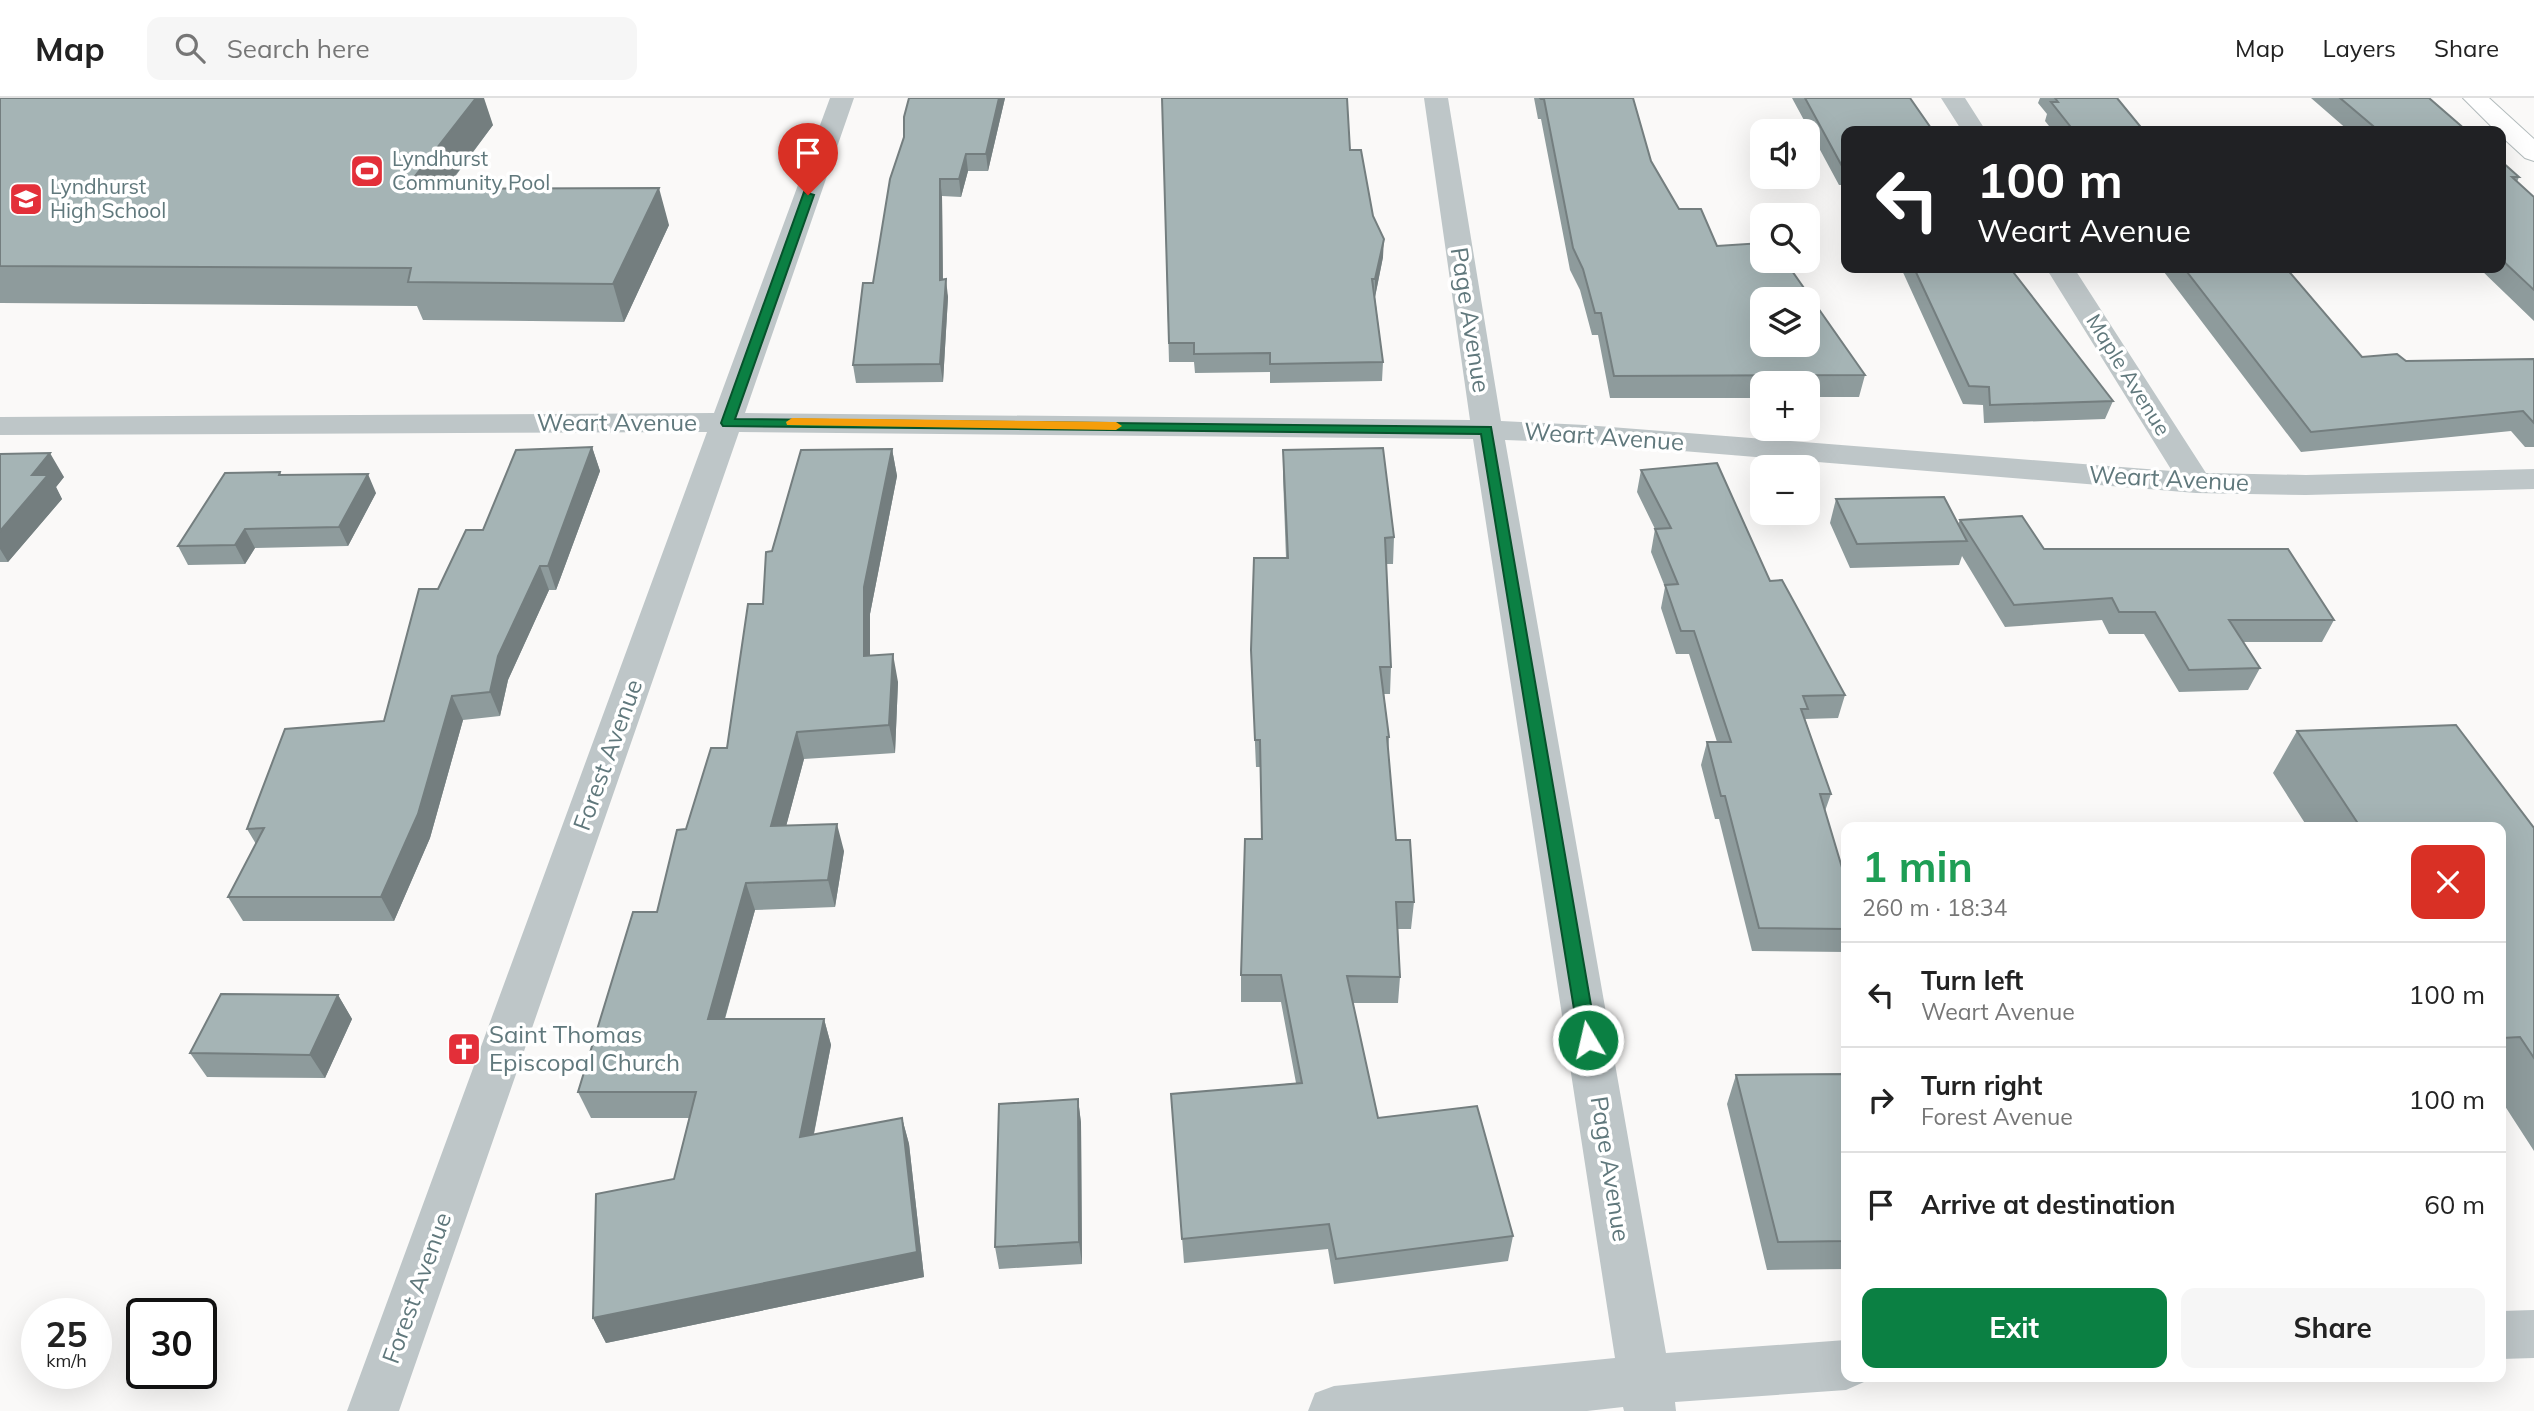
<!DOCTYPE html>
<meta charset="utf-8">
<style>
:root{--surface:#fff;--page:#f6f6f6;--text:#222;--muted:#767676;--line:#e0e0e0;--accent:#0b8043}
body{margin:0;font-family:Mulish,sans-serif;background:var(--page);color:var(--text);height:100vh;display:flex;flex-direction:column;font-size:26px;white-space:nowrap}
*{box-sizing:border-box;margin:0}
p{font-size:23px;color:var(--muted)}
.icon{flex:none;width:38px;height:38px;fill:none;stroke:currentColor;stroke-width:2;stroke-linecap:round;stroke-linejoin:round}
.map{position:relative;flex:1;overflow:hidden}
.panel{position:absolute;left:1841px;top:724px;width:665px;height:560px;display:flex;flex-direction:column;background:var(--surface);border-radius:14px;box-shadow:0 7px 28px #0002}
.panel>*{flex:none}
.hud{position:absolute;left:1841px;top:28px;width:665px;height:147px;border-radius:14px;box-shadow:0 7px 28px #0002;background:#202124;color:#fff;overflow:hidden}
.tools{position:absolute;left:1750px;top:21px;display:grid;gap:14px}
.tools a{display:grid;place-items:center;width:70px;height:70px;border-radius:14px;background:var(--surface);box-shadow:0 7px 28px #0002;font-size:35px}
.speed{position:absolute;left:21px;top:1200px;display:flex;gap:14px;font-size:35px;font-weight:700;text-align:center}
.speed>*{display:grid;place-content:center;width:91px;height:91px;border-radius:50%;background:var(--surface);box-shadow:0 7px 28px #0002;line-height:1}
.speed small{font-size:18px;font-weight:400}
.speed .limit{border:4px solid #111;border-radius:10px;background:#fff;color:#111}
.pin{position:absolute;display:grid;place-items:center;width:60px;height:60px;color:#fff;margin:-72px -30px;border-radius:50% 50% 50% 0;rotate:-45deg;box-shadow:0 0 7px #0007}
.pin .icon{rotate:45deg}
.me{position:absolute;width:77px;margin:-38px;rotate:351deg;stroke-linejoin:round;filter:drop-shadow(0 0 5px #0008)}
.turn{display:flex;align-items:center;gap:24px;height:147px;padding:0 21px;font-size:32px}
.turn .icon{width:91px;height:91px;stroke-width:2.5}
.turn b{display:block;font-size:49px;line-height:60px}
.round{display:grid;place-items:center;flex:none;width:74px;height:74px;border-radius:14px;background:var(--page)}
.head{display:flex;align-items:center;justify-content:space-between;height:119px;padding:0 21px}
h1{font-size:42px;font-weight:700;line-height:52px;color:#1e9e55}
.button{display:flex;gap:14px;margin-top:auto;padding:14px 21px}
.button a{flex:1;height:80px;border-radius:14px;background:var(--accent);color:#fff;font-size:28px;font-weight:700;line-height:80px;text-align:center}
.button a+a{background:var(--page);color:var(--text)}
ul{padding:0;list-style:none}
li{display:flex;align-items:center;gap:21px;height:105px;padding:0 21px;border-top:2px solid var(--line)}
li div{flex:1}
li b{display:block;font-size:26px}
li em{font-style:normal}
header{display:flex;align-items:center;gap:42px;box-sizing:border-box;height:98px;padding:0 35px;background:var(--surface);border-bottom:2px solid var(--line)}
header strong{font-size:33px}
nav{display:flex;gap:38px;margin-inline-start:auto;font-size:24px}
.search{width:490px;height:63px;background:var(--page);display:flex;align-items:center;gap:18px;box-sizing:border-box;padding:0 24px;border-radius:14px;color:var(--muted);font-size:26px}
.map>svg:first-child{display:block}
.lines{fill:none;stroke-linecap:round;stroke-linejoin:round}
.major-casing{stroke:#b2bbbc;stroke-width:2}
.minor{fill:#bec6c8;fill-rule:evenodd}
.major{fill:#fff;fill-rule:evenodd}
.wall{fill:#8e9b9c}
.shaded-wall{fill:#747e7f}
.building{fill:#a5b4b5;stroke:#747e7f;stroke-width:2;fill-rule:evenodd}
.route{fill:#0b8043;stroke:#07532c;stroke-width:2}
.slow{fill:#f59e0b}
.labels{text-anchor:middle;stroke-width:7;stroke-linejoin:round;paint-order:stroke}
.far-poi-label{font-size:21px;fill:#60787c;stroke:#fff;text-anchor:start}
.far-street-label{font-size:21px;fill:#60787c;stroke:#fff}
.street-label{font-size:24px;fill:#60787c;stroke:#fff}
.poi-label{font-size:24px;fill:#60787c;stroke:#fff;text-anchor:start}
</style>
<header>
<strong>Map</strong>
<div class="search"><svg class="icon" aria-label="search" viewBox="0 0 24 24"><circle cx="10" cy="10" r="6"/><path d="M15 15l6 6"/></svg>Search here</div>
<nav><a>Map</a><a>Layers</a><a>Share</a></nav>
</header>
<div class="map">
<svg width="2534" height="1313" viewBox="0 0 2534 1313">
<rect width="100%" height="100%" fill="#faf9f8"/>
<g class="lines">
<g class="major-casing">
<path id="major" d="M 2463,0 L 2489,0 L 2534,41 L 2534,63 L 2525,60 L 2501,38 L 2501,33 L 2496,33 Z"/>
</g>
<path class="minor" d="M 830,0 L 854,0 L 745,315 L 1470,322 L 1424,0 L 1448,0 L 1501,323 L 1585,327 L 2172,373 L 2046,170 L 2074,170 L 2206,375 L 2306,377 L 2534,371 L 2534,391 L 2306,397 L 2196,395 L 1585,345 L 1505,342 L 1666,1255 L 1846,1242 L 1846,1279 L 1866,1279 L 1864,1284 L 1846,1292 L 1675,1304 L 1676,1313 L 1624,1313 L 1623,1309 L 1587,1313 L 1308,1313 L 1315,1295 L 1334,1288 L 1615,1260 L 1473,341 L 739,334 L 399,1313 L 347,1313 L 707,334 L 0,337 L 0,319 L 714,315 Z
M 1941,0 L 1965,0 L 1986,33 L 1962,33 Z
M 2534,1212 L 2534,1260 L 2501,1261 L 2501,1213 Z"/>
<use href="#major" class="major"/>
</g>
<path class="wall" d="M 0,0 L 493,27 L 446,91 L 669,127 L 624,224 L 423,222 L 417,208 L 0,205 Z
M 909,0 L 1005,0 L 988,73 L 968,73 L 961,99 L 942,98 L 943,182 L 948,199 L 943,284 L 856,285 L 853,267 L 873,185 L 904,39 Z
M 1162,0 L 1350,52 L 1373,118 L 1383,159 L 1375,199 L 1383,264 L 1382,283 L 1270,285 L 1270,274 L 1195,275 L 1194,264 L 1169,264 Z
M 1534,0 L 1633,0 L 1651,63 L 1679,111 L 1717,148 L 1865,277 L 1859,299 L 1808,299 L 1808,285 L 1762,285 L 1762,300 L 1610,300 L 1598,237 L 1592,237 L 1580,192 L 1570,172 L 1541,21 L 1538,21 Z
M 1792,0 L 1910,0 L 1846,33 L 1846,87 L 1839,87 Z
M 2040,0 L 2117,0 L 2144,33 L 2053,33 L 2045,23 L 2047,16 L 2038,5 Z
M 2311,0 L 2429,0 L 2467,33 L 2349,33 Z
M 2501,63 L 2519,79 L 2517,84 L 2534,99 L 2534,223 L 2479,170 L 2501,170 Z
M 1901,170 L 2010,170 L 2113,303 L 2105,321 L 1984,325 L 1983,307 L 1963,306 Z
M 2161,170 L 2286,170 L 2362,259 L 2406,263 L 2534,261 L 2534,349 L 2525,349 L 2511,333 L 2301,354 Z
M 592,349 L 600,373 L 556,492 L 549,492 L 508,582 L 500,618 L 463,622 L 430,740 L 394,823 L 243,823 L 228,799 L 256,746 L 247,731 L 384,623 L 438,491 L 483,432 Z
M 892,351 L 897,378 L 870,516 L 870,558 L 898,584 L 895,655 L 804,661 L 786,728 L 844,753 L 835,809 L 755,812 L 725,921 L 824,921 L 831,947 L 814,1036 L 902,1020 L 909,1046 L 924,1179 L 606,1245 L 593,1220 L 674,1081 L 689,1020 L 591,1020 L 578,994 L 657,814 L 686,731 L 727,650 L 763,506 L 772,453 Z
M 1283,352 L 1394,439 L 1393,466 L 1386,466 L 1391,569 L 1390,596 L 1384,596 L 1389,639 L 1388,656 L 1396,742 L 1414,804 L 1411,831 L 1398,831 L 1400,879 L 1398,905 L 1353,905 L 1378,1020 L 1513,1138 L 1508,1163 L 1334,1186 L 1328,1151 L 1184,1165 L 1171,996 L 1296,985 L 1281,904 L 1241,904 L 1241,877 L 1262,741 L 1260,669 L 1256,669 L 1251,552 L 1286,460 L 1283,378 Z
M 0,356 L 64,379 L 56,389 L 62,401 L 8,464 L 0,464 Z
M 1641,372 L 1770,483 L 1845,597 L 1838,620 L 1805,621 L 1831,696 L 1825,713 L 1846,782 L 1846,854 L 1752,853 L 1719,721 L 1715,721 L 1701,667 L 1707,644 L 1717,644 L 1689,556 L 1676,556 L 1661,510 L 1665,489 L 1651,454 L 1655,431 L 1637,394 Z
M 280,374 L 281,377 L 376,395 L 348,448 L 255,450 L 245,466 L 188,467 L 178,448 Z
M 1836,401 L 1958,426 L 1960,422 L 2044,451 L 2334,522 L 2322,544 L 2243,544 L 2260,570 L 2248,592 L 2179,594 L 2144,536 L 2109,536 L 2102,522 L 2005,529 L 1962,458 L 1959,467 L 1850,470 L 1830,425 Z
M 2297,633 L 2534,730 L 2534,1053 L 2501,1002 L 2501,730 L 2308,730 L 2273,675 Z
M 338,897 L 352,921 L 325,980 L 207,979 L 190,955 Z
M 1846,976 L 1846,1171 L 1767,1172 L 1727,1006 L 1736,977 Z
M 1078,1001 L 1081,1025 L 1082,1166 L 999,1171 L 995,1149 Z"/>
<path class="shaded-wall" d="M 476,0 L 484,0 L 493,27 L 418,127 L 405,91 Z
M 999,0 L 1005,0 L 988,73 L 986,56 Z
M 966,56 L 968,73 L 961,99 L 959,81 Z
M 940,81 L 942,98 L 943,199 L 940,182 Z
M 659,90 L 669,127 L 624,224 L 613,186 Z
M 1384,141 L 1383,159 L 1375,199 L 1375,181 Z
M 946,181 L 948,199 L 943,284 L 940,266 Z
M 592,349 L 600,373 L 556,492 L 548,468 Z
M 892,351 L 897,378 L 870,516 L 870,586 L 864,558 L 864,489 Z
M 50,355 L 64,379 L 56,389 L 62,401 L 8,464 L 0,451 L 0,433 L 32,377 Z
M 368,376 L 376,395 L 348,448 L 339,429 Z
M 245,431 L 255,450 L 245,466 L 235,447 Z
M 540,468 L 549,492 L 508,582 L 500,618 L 490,594 L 498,558 Z
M 893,556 L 898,584 L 895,655 L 889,627 Z
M 452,598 L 463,622 L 430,740 L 394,823 L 381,799 Z
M 797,634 L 804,661 L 779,755 L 771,728 Z
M 837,726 L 844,753 L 835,809 L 828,782 Z
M 746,785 L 755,812 L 717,948 L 708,921 Z
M 338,897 L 352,921 L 325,980 L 310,957 Z
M 824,921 L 831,947 L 808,1065 L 800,1039 Z
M 1078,1001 L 1081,1025 L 1082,1166 L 1079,1144 Z
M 902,1020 L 909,1046 L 924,1179 L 606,1245 L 593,1220 Z"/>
<path class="building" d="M 0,0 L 476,0 L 405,91 L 659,90 L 613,186 L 408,184 L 411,170 L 0,168 Z
M 909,0 L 999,0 L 986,56 L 966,56 L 959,81 L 940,81 L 940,182 L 946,181 L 940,266 L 853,267 L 863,185 L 873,185 L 890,81 L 904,39 L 904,19 Z
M 1162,0 L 1347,0 L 1350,52 L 1361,52 L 1373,118 L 1384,141 L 1375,181 L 1372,181 L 1383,264 L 1270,266 L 1270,255 L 1194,256 L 1194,245 L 1169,245 Z
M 1540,0 L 1633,0 L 1651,63 L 1679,111 L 1701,111 L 1717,148 L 1762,145 L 1762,163 L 1785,163 L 1865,277 L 1614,278 L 1601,215 L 1595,215 L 1583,171 L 1573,150 L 1544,1 L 1541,1 ZM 1762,201 L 1808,201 L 1808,247 L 1762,247 Z
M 1805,0 L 1910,0 L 1933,33 L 1846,33 L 1846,70 L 1843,70 Z
M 2055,0 L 2117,0 L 2144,33 L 2074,33 L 2051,4 L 2058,4 Z
M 2340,0 L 2429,0 L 2467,33 L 2379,33 Z
M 2501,63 L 2519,79 L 2512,79 L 2534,99 L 2534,192 L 2501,161 Z
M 1914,170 L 2010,170 L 2113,303 L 1990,307 L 1989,289 L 1969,288 Z
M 2184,170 L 2286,170 L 2362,259 L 2397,256 L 2406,263 L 2534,261 L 2534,325 L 2523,313 L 2311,334 Z
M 592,349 L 548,468 L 540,468 L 498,558 L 490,594 L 452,598 L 418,716 L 381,799 L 228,799 L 264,730 L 247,731 L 285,631 L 384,623 L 419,491 L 438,491 L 466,432 L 483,432 L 516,352 Z
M 1383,350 L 1394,439 L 1385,440 L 1391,569 L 1380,569 L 1389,639 L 1387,639 L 1396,742 L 1410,742 L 1414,804 L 1396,804 L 1400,879 L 1347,878 L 1378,1020 L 1477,1008 L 1513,1138 L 1336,1161 L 1329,1126 L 1182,1141 L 1171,996 L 1302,985 L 1281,877 L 1241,877 L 1245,741 L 1262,741 L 1260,642 L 1255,642 L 1251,552 L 1254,460 L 1288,460 L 1283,352 Z
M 892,351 L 864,489 L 864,558 L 893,556 L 889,627 L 797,634 L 771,728 L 837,726 L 828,782 L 746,785 L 708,921 L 824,921 L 800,1039 L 902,1020 L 917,1154 L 593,1220 L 596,1096 L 674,1081 L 696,994 L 578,994 L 633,814 L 657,814 L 677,732 L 686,731 L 711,650 L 727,650 L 748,506 L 763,506 L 766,454 L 772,453 L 801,352 Z
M 50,355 L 32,377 L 48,377 L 0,433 L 0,356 Z
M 1717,365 L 1770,483 L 1782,482 L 1845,597 L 1803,598 L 1808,611 L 1801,611 L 1831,696 L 1820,696 L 1846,783 L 1846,831 L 1759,830 L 1725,698 L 1721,698 L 1707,644 L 1731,644 L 1694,533 L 1681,533 L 1665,487 L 1678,486 L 1655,431 L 1671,430 L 1641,372 Z
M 280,374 L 279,377 L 368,376 L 339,429 L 245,431 L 235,447 L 178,448 L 225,375 Z
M 1944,399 L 1967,443 L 1857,446 L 1836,401 Z
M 2022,418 L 2044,451 L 2288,451 L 2334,522 L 2229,522 L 2260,570 L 2189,572 L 2155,514 L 2119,514 L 2112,500 L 2014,507 L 1960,422 Z
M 2456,627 L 2534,730 L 2534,960 L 2520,939 L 2502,940 L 2501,938 L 2501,730 L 2361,730 L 2297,633 Z
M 221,896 L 338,897 L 310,957 L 190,955 Z
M 1846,976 L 1846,1143 L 1778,1144 L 1736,977 Z
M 1078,1001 L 1079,1144 L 995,1149 L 999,1006 Z"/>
<path class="route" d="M 804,94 L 814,97 L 735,321 L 1491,329 L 1597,942 L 1595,947 L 1582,947 L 1579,942 L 1481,336 L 723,328 L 721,325 Z"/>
<path class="slow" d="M 792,320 L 1116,324 L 1122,328 L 1116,332 L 787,327 L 786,324 Z"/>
<defs>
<g id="stadium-square" transform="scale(1.75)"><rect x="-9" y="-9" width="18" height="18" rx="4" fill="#e32f39" stroke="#fff"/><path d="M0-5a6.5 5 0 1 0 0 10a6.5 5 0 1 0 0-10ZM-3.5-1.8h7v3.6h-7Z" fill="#fff"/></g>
<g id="school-square" transform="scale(1.75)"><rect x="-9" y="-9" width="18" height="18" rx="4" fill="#e32f39" stroke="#fff"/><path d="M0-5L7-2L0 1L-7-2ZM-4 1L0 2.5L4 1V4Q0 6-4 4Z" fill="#fff"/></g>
<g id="church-square" transform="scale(1.75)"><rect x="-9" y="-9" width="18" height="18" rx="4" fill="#e32f39" stroke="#fff"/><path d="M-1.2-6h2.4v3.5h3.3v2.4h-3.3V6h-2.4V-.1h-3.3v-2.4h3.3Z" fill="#fff"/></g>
</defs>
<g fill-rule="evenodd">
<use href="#stadium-square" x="367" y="73"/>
<use href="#school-square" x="26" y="101"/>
<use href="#church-square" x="464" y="951"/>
</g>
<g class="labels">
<g class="far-poi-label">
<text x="392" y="68">Lyndhurst<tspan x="392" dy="24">Community Pool</tspan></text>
<text x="50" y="96">Lyndhurst<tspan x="50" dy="24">High School</tspan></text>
</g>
<g class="far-street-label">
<text transform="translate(2128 277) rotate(58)" y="7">Maple Avenue</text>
</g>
<g class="street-label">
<text transform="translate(1470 222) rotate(81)" y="8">Page Avenue</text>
<text x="617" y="333">Weart Avenue</text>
<text transform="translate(1604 339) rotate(4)" y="8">Weart Avenue</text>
<text transform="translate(2169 381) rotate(3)" y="8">Weart Avenue</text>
<text transform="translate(608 657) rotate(-70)" y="8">Forest Avenue</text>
<text transform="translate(1610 1071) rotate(81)" y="8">Page Avenue</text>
<text transform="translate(417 1190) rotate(-70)" y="8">Forest Avenue</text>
</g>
<g class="poi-label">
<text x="489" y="945">Saint Thomas<tspan x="489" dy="28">Episcopal Church</tspan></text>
</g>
</g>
</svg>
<div class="tools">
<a><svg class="icon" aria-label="sound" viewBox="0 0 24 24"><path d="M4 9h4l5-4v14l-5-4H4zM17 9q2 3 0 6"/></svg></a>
<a><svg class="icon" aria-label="search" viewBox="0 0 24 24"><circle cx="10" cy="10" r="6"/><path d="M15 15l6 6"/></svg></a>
<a><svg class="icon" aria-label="layers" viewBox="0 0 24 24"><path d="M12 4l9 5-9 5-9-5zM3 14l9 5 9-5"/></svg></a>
<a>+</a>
<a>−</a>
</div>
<div class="speed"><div>25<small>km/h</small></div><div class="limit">30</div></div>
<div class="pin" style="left:808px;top:97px;background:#d93025"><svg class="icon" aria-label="arrive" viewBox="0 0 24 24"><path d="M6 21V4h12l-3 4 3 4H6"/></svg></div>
<svg class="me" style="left:1588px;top:942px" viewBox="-20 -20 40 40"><circle r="17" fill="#0b8043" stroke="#fff" stroke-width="3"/><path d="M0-11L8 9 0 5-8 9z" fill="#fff"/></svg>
<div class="hud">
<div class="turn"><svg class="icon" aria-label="left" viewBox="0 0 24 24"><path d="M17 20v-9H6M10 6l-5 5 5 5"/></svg><div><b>100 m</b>Weart Avenue</div></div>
</div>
<section class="panel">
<div class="head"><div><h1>1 min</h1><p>260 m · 18:34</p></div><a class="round" style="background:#d93025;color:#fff"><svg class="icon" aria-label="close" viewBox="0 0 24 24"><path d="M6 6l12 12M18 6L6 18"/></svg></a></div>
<ul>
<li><svg class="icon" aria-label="left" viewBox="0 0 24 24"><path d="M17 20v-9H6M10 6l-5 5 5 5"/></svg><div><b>Turn left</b><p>Weart Avenue</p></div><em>100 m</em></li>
<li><svg class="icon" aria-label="right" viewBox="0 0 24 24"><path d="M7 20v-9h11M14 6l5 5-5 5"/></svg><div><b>Turn right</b><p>Forest Avenue</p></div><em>100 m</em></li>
<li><svg class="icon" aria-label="arrive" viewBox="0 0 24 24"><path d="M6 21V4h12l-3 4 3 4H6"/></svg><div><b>Arrive at destination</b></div><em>60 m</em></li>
</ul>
<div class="button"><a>Exit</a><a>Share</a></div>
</section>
</div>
